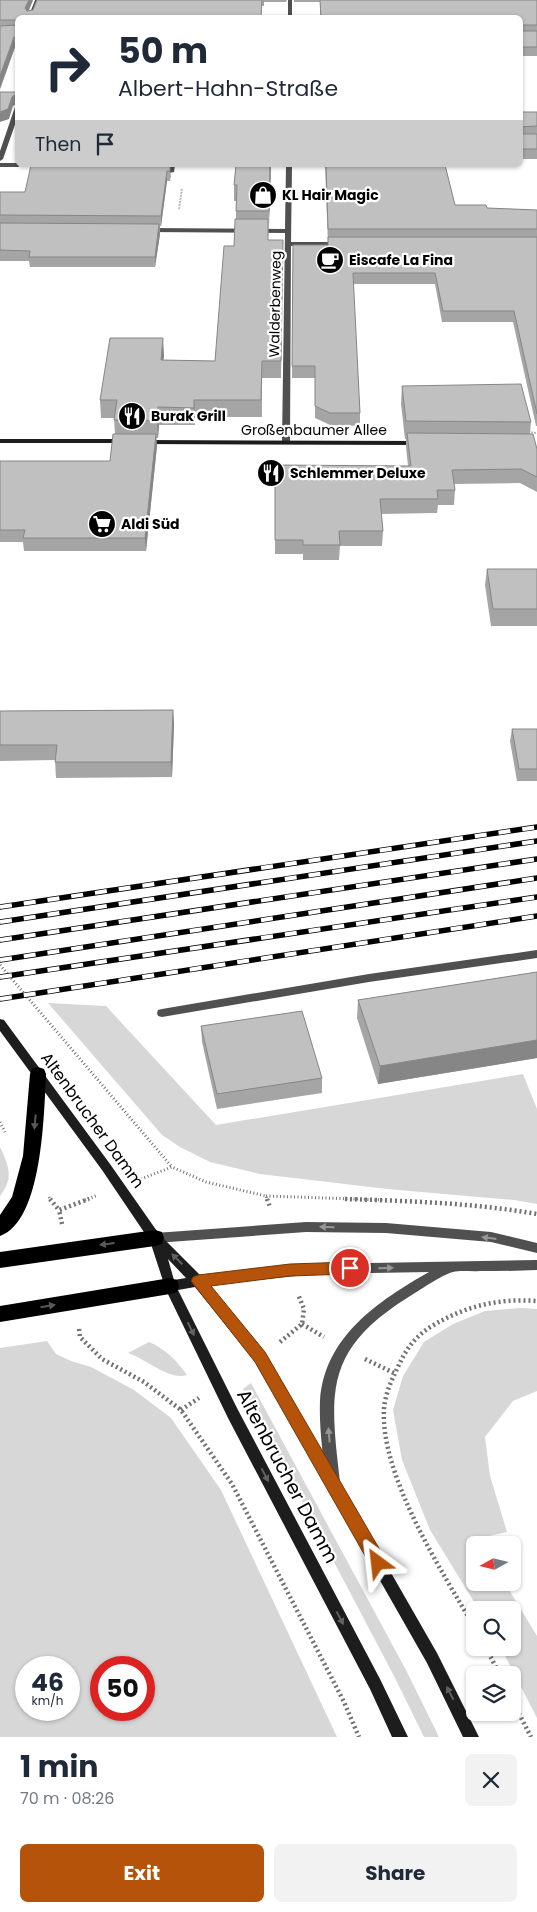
<!DOCTYPE html>
<meta charset="utf-8">
<style>
:root{--surface:#fff;--page:#f2f2f3;--text:#1f2937;--muted:#747a83;--accent:#b45309}
body{margin:0;font-family:Poppins,sans-serif;background:var(--page);color:var(--text);height:100vh;display:flex;flex-direction:column;font-size:19px;white-space:nowrap}
*{box-sizing:border-box;margin:0}
p{font-size:16px;color:var(--muted)}
.icon{flex:none;width:28px;height:28px;fill:none;stroke:currentColor;stroke-width:2;stroke-linecap:round;stroke-linejoin:round}
.map{position:relative;height:1737px;overflow:hidden}
.sheet{display:flex;flex-direction:column;background:var(--surface);flex:1}
.sheet>*{flex:none}
.banner{position:absolute;left:15px;top:15px;width:508px;height:152px;border-radius:8px;box-shadow:0 1px 4px #0004;background:#fff;color:var(--text);overflow:hidden}
.needle{width:32px;rotate:262deg}
.tools{position:absolute;left:466px;top:1536px;display:grid;gap:10px}
.tools a{display:grid;place-items:center;width:55px;height:55px;border-radius:8px;background:var(--surface);box-shadow:0 1px 4px #0004;font-size:25px}
.speed{position:absolute;left:15px;top:1656px;display:flex;gap:10px;font-size:25px;font-weight:700;text-align:center}
.speed>*{display:grid;place-content:center;width:65px;height:65px;border-radius:50%;background:var(--surface);box-shadow:0 1px 4px #0004;line-height:1}
.speed small{font-size:12px;font-weight:400}
.speed .limit{border:8px solid #d22;background:#fff;color:#111}
.pin{position:absolute;display:grid;place-items:center;width:42px;height:42px;color:#fff;margin:-21px;border:2px solid #fff;border-radius:50%;box-shadow:0 1px 5px #0007}
.me{position:absolute;width:55px;margin:-28px;rotate:330deg;stroke-linejoin:round;filter:drop-shadow(0 0 4px #0008)}
.turn{display:flex;align-items:center;gap:18px;height:105px;padding:0 20px;font-size:22px}
.turn .icon{width:65px;height:65px;stroke-width:2.5}
.turn b{display:block;font-size:35px;line-height:42px}
.then{display:flex;align-items:center;height:48px;padding:0 20px;background:#0003;gap:10px;font-size:19px}
.round{display:grid;place-items:center;flex:none;width:52px;height:52px;border-radius:8px;background:var(--page)}
.headline{display:flex;align-items:center;justify-content:space-between;height:85px;padding:0 20px}
h1{font-size:30px;font-weight:700;line-height:38px}
.button{display:flex;gap:10px;margin-top:auto;padding:10px 20px}
.button a{flex:1;height:58px;border-radius:8px;background:var(--accent);color:#fff;font-size:20px;font-weight:700;line-height:58px;text-align:center}
.button a+a{background:var(--page);color:var(--text)}
.map>svg:first-child{display:block}
.green{fill:#d7d7d7;fill-rule:evenodd}
.lines{fill:none;stroke-linecap:round;stroke-linejoin:round}
.path-far2{stroke:#727272;stroke-width:2;stroke-dasharray:0.5 1;stroke-linecap:butt}
.path-far1{stroke:#727272;stroke-width:3;stroke-dasharray:1 2.5;stroke-linecap:butt}
.path{stroke:#727272;stroke-width:4.5;stroke-dasharray:2 3;stroke-linecap:butt}
.service{fill:#505050;fill-rule:evenodd}
.minor{fill:#505050;fill-rule:evenodd}
.secondary{fill:#1d1d1d;fill-rule:evenodd}
.motorway{fill:#000;fill-rule:evenodd}
.rail-casing{stroke:#000;stroke-width:5.5}
.rail{stroke:#fff;stroke-width:4;stroke-dasharray:12;stroke-linecap:butt}
.wall{fill:#a5a5a5}
.shaded-wall{fill:#868686}
.building{fill:#c0c0c0;stroke:#868686}
.oneway{fill:#595959}
.oneway2{fill:#969696}
.oneway3{fill:#616161}
.route{fill:#b45309;stroke:#753606}
.labels{text-anchor:middle;stroke-width:4.5;stroke-linejoin:round;paint-order:stroke}
.far-poi-label{font-size:14px;font-weight:bold;fill:#000;stroke:#fff;text-anchor:start}
.far-street-label{font-size:14px;fill:#000;stroke:#fff}
.street-label{font-size:16px;fill:#000;stroke:#fff}
.near-street-label{font-size:19px;fill:#000;stroke:#fff}
</style>
<div class="map">
<svg width="537" height="1737" viewBox="0 0 537 1737">
<rect width="100%" height="100%" fill="#fff"/>
<path class="green" d="M 48,1003 L 106,1006 L 216,1125 L 523,1074 L 537,1109 L 537,1204 L 514,1200 L 387,1189 L 260,1174 L 210,1162 L 180,1147 L 162,1135 Z
M 0,1147 C 9,1166 14,1178 0,1196 Z
M 520,1308 L 537,1309 L 537,1391 L 513,1401 L 485,1437 L 490,1476 L 507,1532 L 480,1538 L 483,1545 L 475,1545 L 475,1582 L 505,1583 L 537,1636 L 537,1718 L 501,1648 L 512,1648 L 512,1610 L 479,1610 L 430,1530 L 402,1460 L 393,1410 L 403,1376 L 424,1342 L 453,1324 L 485,1311 Z
M 47,1341 L 56,1354 L 71,1361 L 91,1367 L 134,1390 L 171,1418 L 221,1490 L 337,1737 L 0,1737 L 0,1348 ZM 26,1668 L 69,1668 L 69,1710 L 26,1710 ZM 101,1668 L 144,1668 L 144,1710 L 101,1710 Z
M 149,1342 C 167,1350 176,1360 187,1375 C 170,1381 146,1359 128,1353 Z
M 251,1383 L 407,1672 L 439,1737 L 424,1737 L 394,1676 L 243,1389 Z"/>
<g class="lines">
<path class="path-far2" d="M 179,209 L 182,188
M 528,432 L 537,433"/>
<path class="path-far1" d="M 0,965 L 172,1167
M 0,1122 L 5,1132
M 141,1179 L 172,1167 L 206,1182 L 266,1196 L 267,1200
M 266,1196 L 384,1200
M 49,1197 L 51,1200
M 85,1200 L 98,1195"/>
<path class="path" d="M 50,1199 L 59,1210
M 267,1199 L 270,1207
M 345,1199 C 409,1201 474,1203 537,1214
M 62,1224 L 59,1210 L 89,1199
M 302,1324 L 324,1337
M 79,1329 L 80,1337 L 102,1359 L 144,1382 L 181,1410 L 232,1484 L 344,1702 L 359,1737
M 280,1342 L 302,1324 L 304,1309 L 298,1294
M 365,1359 L 394,1373
M 181,1410 L 199,1398
M 475,1628 C 442,1572 380,1475 384,1409 C 385,1395 391,1381 397,1369 C 405,1351 414,1337 432,1326 C 465,1306 499,1298 537,1301
M 486,1648 L 500,1675
M 512,1700 L 531,1737"/>
<path class="service" d="M 0,163 L 18,163 L 18,165 L 21,165 L 18,167 L 0,167 Z
M 154,165 L 175,165 L 174,172 L 169,173 L 169,167 L 157,167 Z
M 537,950 L 537,958 L 369,982 L 162,1017 L 158,1016 L 157,1013 L 158,1010 L 162,1009 L 369,974 Z"/>
<path class="minor" d="M 35,0 L 39,0 L 32,18 L 28,18 Z
M 288,0 L 292,0 L 292,18 L 288,18 Z
M 18,106 L 18,116 L 3,159 L 0,161 L 0,151 L 15,107 Z
M 286,165 L 292,165 L 291,242 L 339,242 L 342,244 L 339,246 L 291,246 L 290,442 L 286,444 L 282,442 L 285,233 L 147,232 L 144,230 L 147,228 L 285,229 Z
M 306,1222 L 386,1223 L 491,1232 L 537,1243 L 537,1253 L 491,1242 L 386,1233 L 306,1232 L 155,1243 L 151,1242 L 149,1238 L 151,1234 L 155,1233 Z
M 537,1260 L 537,1270 C 518,1271 499,1271 480,1271 C 472,1272 461,1270 453,1272 C 443,1274 417,1292 407,1298 C 323,1351 330,1394 340,1482 L 338,1487 L 333,1489 L 328,1487 L 326,1482 C 323,1455 319,1428 320,1401 C 324,1337 378,1301 429,1272 L 316,1274 L 198,1286 L 194,1285 L 192,1281 L 194,1277 L 198,1276 L 316,1264 Z"/>
<path class="secondary" d="M 0,439 L 124,439 L 128,441 L 124,443 L 0,443 Z
M 140,440 L 419,441 L 423,443 L 419,445 L 143,444 L 139,442 Z
M 0,1019 L 4,1020 L 110,1164 L 159,1234 L 202,1277 L 265,1353 L 437,1653 L 479,1737 L 463,1737 L 427,1663 L 255,1361 L 195,1287 L 178,1290 L 238,1410 L 380,1679 L 408,1737 L 392,1737 L 370,1689 L 228,1418 L 166,1290 L 150,1241 L 102,1170 L 0,1031 ZM 168,1259 L 186,1278 L 174,1280 Z"/>
<path class="motorway" d="M 38,1067 L 44,1069 L 46,1074 C 44,1112 43,1221 0,1236 L 0,1215 L 12,1197 L 23,1156 L 30,1074 L 32,1069 Z
M 155,1230 L 162,1232 L 164,1238 L 162,1244 L 155,1246 L 0,1268 L 0,1252 Z
M 170,1278 L 177,1280 L 179,1286 L 177,1292 L 170,1294 L 0,1322 L 0,1306 Z"/>
<g class="rail-casing">
<path id="rail" d="M 0,907 L 537,827
M 0,922 L 537,841
M 0,940 L 537,859
M 0,960 L 537,878
M 0,977 L 537,897
M 0,999 L 537,916"/>
</g>
<use href="#rail" class="rail"/>
</g>
<path class="wall" d="M 0,0 L 33,0 L 29,10 L 33,10 L 37,0 L 287,0 L 286,2 L 264,2 L 264,6 L 18,18 L 18,47 L 15,47 L 0,89 Z
M 294,0 L 537,0 L 537,56 L 520,56 L 520,18 L 320,18 L 320,2 L 294,2 Z
M 520,112 L 537,112 L 537,159 L 520,159 Z
M 169,165 L 171,176 L 170,181 L 167,181 L 161,226 L 160,226 L 160,234 L 155,267 L 30,267 L 29,261 L 0,261 L 0,192 L 25,192 Z
M 236,165 L 271,165 L 268,240 L 283,240 L 281,378 L 262,378 L 262,417 L 195,417 L 195,425 L 159,425 L 158,438 L 156,438 L 157,446 L 146,551 L 24,551 L 23,542 L 0,542 L 0,461 L 110,461 L 115,434 L 114,418 L 101,418 L 100,400 L 164,355 L 163,360 L 215,361 L 234,246 L 236,219 L 236,201 L 234,201 L 234,185 Z
M 325,165 L 445,165 L 455,205 L 487,208 L 537,210 L 537,426 L 536,426 L 513,322 L 442,322 L 435,284 L 353,284 L 360,413 L 360,426 L 330,425 L 315,418 L 315,378 L 292,378 L 293,245 L 328,245 Z
M 402,386 L 531,422 L 530,434 L 537,449 L 537,492 L 520,483 L 454,484 L 455,490 L 454,505 L 438,505 L 437,513 L 381,514 L 383,531 L 382,546 L 340,546 L 339,560 L 303,560 L 303,554 L 275,554 L 275,465 L 408,466 L 406,447 L 406,439 L 405,439 L 401,404 Z
M 487,569 L 537,569 L 537,626 L 491,626 L 485,585 Z
M 173,710 L 174,725 L 172,777 L 56,778 L 55,760 L 0,761 L 0,711 Z
M 512,729 L 537,729 L 537,781 L 517,781 L 510,741 Z
M 537,972 L 537,1058 L 378,1084 L 357,1018 L 358,1000 Z
M 201,1026 L 322,1078 L 322,1093 L 217,1109 L 202,1042 Z"/>
<path class="shaded-wall" d="M 29,0 L 33,0 L 26,17 L 25,8 Z
M 14,37 L 15,47 L 0,89 L 0,76 Z
M 16,94 L 17,104 L 13,106 L 9,119 L 0,122 L 0,112 L 12,97 Z
M 270,165 L 271,165 L 269,227 L 269,211 Z
M 167,171 L 167,181 L 161,226 L 161,216 Z
M 159,224 L 160,234 L 155,267 L 155,257 Z
M 163,338 L 164,355 L 162,377 L 161,360 Z
M 194,400 L 195,417 L 195,425 L 194,408 Z
M 158,407 L 159,425 L 158,438 L 157,421 Z
M 156,434 L 157,446 L 146,551 L 145,538 Z
M 173,710 L 174,725 L 172,777 L 171,762 Z
M 537,1040 L 537,1058 L 378,1084 L 380,1066 Z"/>
<path class="building" d="M 0,0 L 29,0 L 25,8 L 27,11 L 33,10 L 37,0 L 262,0 L 261,18 L 18,18 L 18,21 L 17,20 L 0,20 Z
M 320,0 L 537,0 L 537,25 L 521,25 L 520,27 L 520,18 L 321,18 Z
M 18,25 L 18,37 L 14,37 L 0,76 L 0,26 Z
M 520,30 L 521,31 L 537,31 L 537,47 L 520,47 Z
M 0,92 L 18,92 L 18,95 L 16,94 L 12,97 L 8,109 L 0,112 Z
M 520,112 L 537,112 L 537,126 L 520,127 Z
M 520,133 L 521,134 L 537,134 L 537,149 L 520,149 Z
M 31,165 L 169,165 L 170,166 L 170,171 L 167,171 L 161,216 L 0,215 L 0,192 L 25,192 Z
M 236,165 L 270,165 L 269,211 L 236,211 L 237,185 L 234,185 Z
M 326,165 L 445,165 L 455,205 L 486,205 L 487,208 L 537,210 L 537,229 L 328,229 Z
M 235,219 L 268,219 L 268,240 L 283,240 L 281,361 L 262,361 L 261,400 L 194,400 L 194,408 L 158,407 L 157,421 L 114,420 L 117,400 L 100,400 L 110,338 L 163,338 L 161,360 L 215,361 L 224,246 L 234,246 Z
M 0,223 L 159,224 L 155,257 L 29,257 L 30,251 L 0,250 Z
M 328,237 L 537,237 L 537,414 L 514,311 L 443,311 L 435,273 L 353,273 L 360,413 L 330,413 L 315,406 L 315,366 L 292,366 L 293,245 L 328,245 Z
M 521,384 L 531,422 L 406,421 L 402,386 Z
M 407,433 L 533,434 L 537,449 L 537,477 L 521,469 L 452,470 L 455,490 L 437,490 L 438,499 L 380,499 L 383,531 L 339,531 L 340,545 L 303,545 L 303,540 L 275,540 L 275,465 L 411,466 Z
M 113,434 L 156,434 L 145,538 L 23,538 L 25,530 L 0,530 L 0,461 L 110,461 Z
M 487,569 L 537,569 L 537,609 L 493,609 Z
M 173,710 L 171,762 L 55,762 L 57,745 L 0,745 L 0,711 Z
M 512,729 L 537,729 L 537,769 L 519,769 Z
M 537,972 L 537,1040 L 380,1066 L 358,1000 Z
M 302,1011 L 322,1078 L 217,1094 L 201,1026 Z"/>
<defs><path id="oneway-solid" d="M-6-.8H1V-3.2L6.5 0L1 3.2V.8H-6Z" transform="scale(1.25)"/></defs>
<g class="oneway">
<use href="#oneway-solid" transform="translate(35 1122) rotate(95)"/>
<use href="#oneway-solid" transform="translate(107 1244) rotate(173)"/>
<use href="#oneway-solid" transform="translate(48 1306) rotate(-9)"/>
</g>
<g class="oneway2">
<use href="#oneway-solid" transform="translate(327 1227) rotate(-179)"/>
<use href="#oneway-solid" transform="translate(489 1238) rotate(-173)"/>
<use href="#oneway-solid" transform="translate(386 1268) rotate(-1)"/>
<use href="#oneway-solid" transform="translate(329 1435) rotate(-95)"/>
</g>
<g class="oneway3">
<use href="#oneway-solid" transform="translate(177 1259) rotate(-135)"/>
<use href="#oneway-solid" transform="translate(191 1329) rotate(64)"/>
<use href="#oneway-solid" transform="translate(265 1475) rotate(62)"/>
<use href="#oneway-solid" transform="translate(340 1618) rotate(62)"/>
<use href="#oneway-solid" transform="translate(450 1693) rotate(-117)"/>
</g>
<path class="route" d="M 350,1262 L 355,1264 L 358,1268 L 355,1272 L 350,1274 L 290,1276 L 211,1286 L 265,1352 L 384,1557 L 386,1563 L 384,1568 L 378,1571 L 372,1568 L 255,1362 L 191,1281 L 193,1277 L 198,1275 L 290,1264 Z"/>
<defs>
<g id="shop-disc" transform="scale(1.4375)"><circle r="9.5" fill="#000" stroke="#fff"/><path d="M-5-2.5h2.3a2.7 3.5 0 0 1 5.4 0H5L5.5 6h-11ZM-1.5-2.5h3a1.5 2.3 0 0 0-3 0Z" fill="#fff"/></g>
<g id="cafe-disc" transform="scale(1.4375)"><circle r="9.5" fill="#000" stroke="#fff"/><path d="M-5.5-4.5H6V0H3Q3 3.5 0 3.5H-2.5Q-5.5 3.5-5.5 0ZM3-3.2v2h1.7v-2ZM-6 4.5H4V6H-6Z" fill="#fff"/></g>
<g id="restaurant-disc" transform="scale(1.4375)"><circle r="9.5" fill="#000" stroke="#fff"/><path d="M-5-6h1v4h1v-4h1v4h1v-4h1v5L-1.5 .5V6h-2V.5L-5-1ZM5-6V6H3V1.5H1.5Q1.5-4 5-6Z" fill="#fff"/></g>
<g id="supermarket-disc" transform="scale(1.4375)"><circle r="9.5" fill="#000" stroke="#fff"/><path d="M-6-5.5h2.5l.6 2H6L4.5 2H-2.5L-4.4-4H-6ZM-1.5 3.2a1.3 1.3 0 1 0 .1 0ZM3 3.2a1.3 1.3 0 1 0 .1 0Z" fill="#fff"/></g>
</defs>
<g fill-rule="evenodd">
<use href="#shop-disc" x="263" y="195"/>
<use href="#cafe-disc" x="330" y="260"/>
<use href="#restaurant-disc" x="132" y="416"/>
<use href="#restaurant-disc" x="271" y="473"/>
<use href="#supermarket-disc" x="102" y="524"/>
</g>
<g class="labels">
<g class="far-poi-label">
<text x="282" y="200">KL Hair Magic</text>
<text x="349" y="265">Eiscafe La Fina</text>
<text x="151" y="421">Burak Grill</text>
<text x="290" y="478">Schlemmer Deluxe</text>
<text x="121" y="529">Aldi Süd</text>
</g>
<g class="far-street-label">
<text transform="translate(275 304) rotate(-89)" y="5">Walderbenweg</text>
<text x="314" y="435">Großenbaumer Allee</text>
</g>
<g class="street-label">
<text transform="translate(93 1120) rotate(54)" y="6">Altenbrucher Damm</text>
</g>
<g class="near-street-label">
<text transform="translate(288 1476) rotate(62)" y="7">Altenbrucher Damm</text>
</g>
</g>
</svg>
<div class="tools">
<a><svg class="needle" viewBox="-14 -14 28 28"><path d="M0-13l5 13h-10z" fill="#e53935"/><path d="M0 13l5-13h-10z" fill="#747a83"/></svg></a>
<a><svg class="icon" aria-label="search" viewBox="0 0 24 24"><circle cx="10" cy="10" r="6"/><path d="M15 15l6 6"/></svg></a>
<a><svg class="icon" aria-label="layers" viewBox="0 0 24 24"><path d="M12 4l9 5-9 5-9-5zM3 14l9 5 9-5"/></svg></a>
</div>
<div class="speed"><div>46<small>km/h</small></div><div class="limit">50</div></div>
<div class="pin" style="left:350px;top:1268px;background:#d93025"><svg class="icon" aria-label="arrive" viewBox="0 0 24 24"><path d="M6 21V4h12l-3 4 3 4H6"/></svg></div>
<svg class="me" style="left:378px;top:1563px" viewBox="-20 -20 40 40"><path d="M0-17L14 15 0 8-14 15z" fill="#b45309" stroke="#fff" stroke-width="4"/></svg>
<div class="banner">
<div class="turn"><svg class="icon" aria-label="right" viewBox="0 0 24 24"><path d="M7 20v-9h11M14 6l5 5-5 5"/></svg><div><b>50 m</b>Albert-Hahn-Straße</div></div>
<div class="then">Then<svg class="icon" aria-label="arrive" viewBox="0 0 24 24"><path d="M6 21V4h12l-3 4 3 4H6"/></svg></div>
</div>
</div>
<section class="sheet">
<div class="headline"><div><h1>1 min</h1><p>70 m · 08:26</p></div><a class="round"><svg class="icon" aria-label="close" viewBox="0 0 24 24"><path d="M6 6l12 12M18 6L6 18"/></svg></a></div>
<div class="button"><a>Exit</a><a>Share</a></div>
</section>
